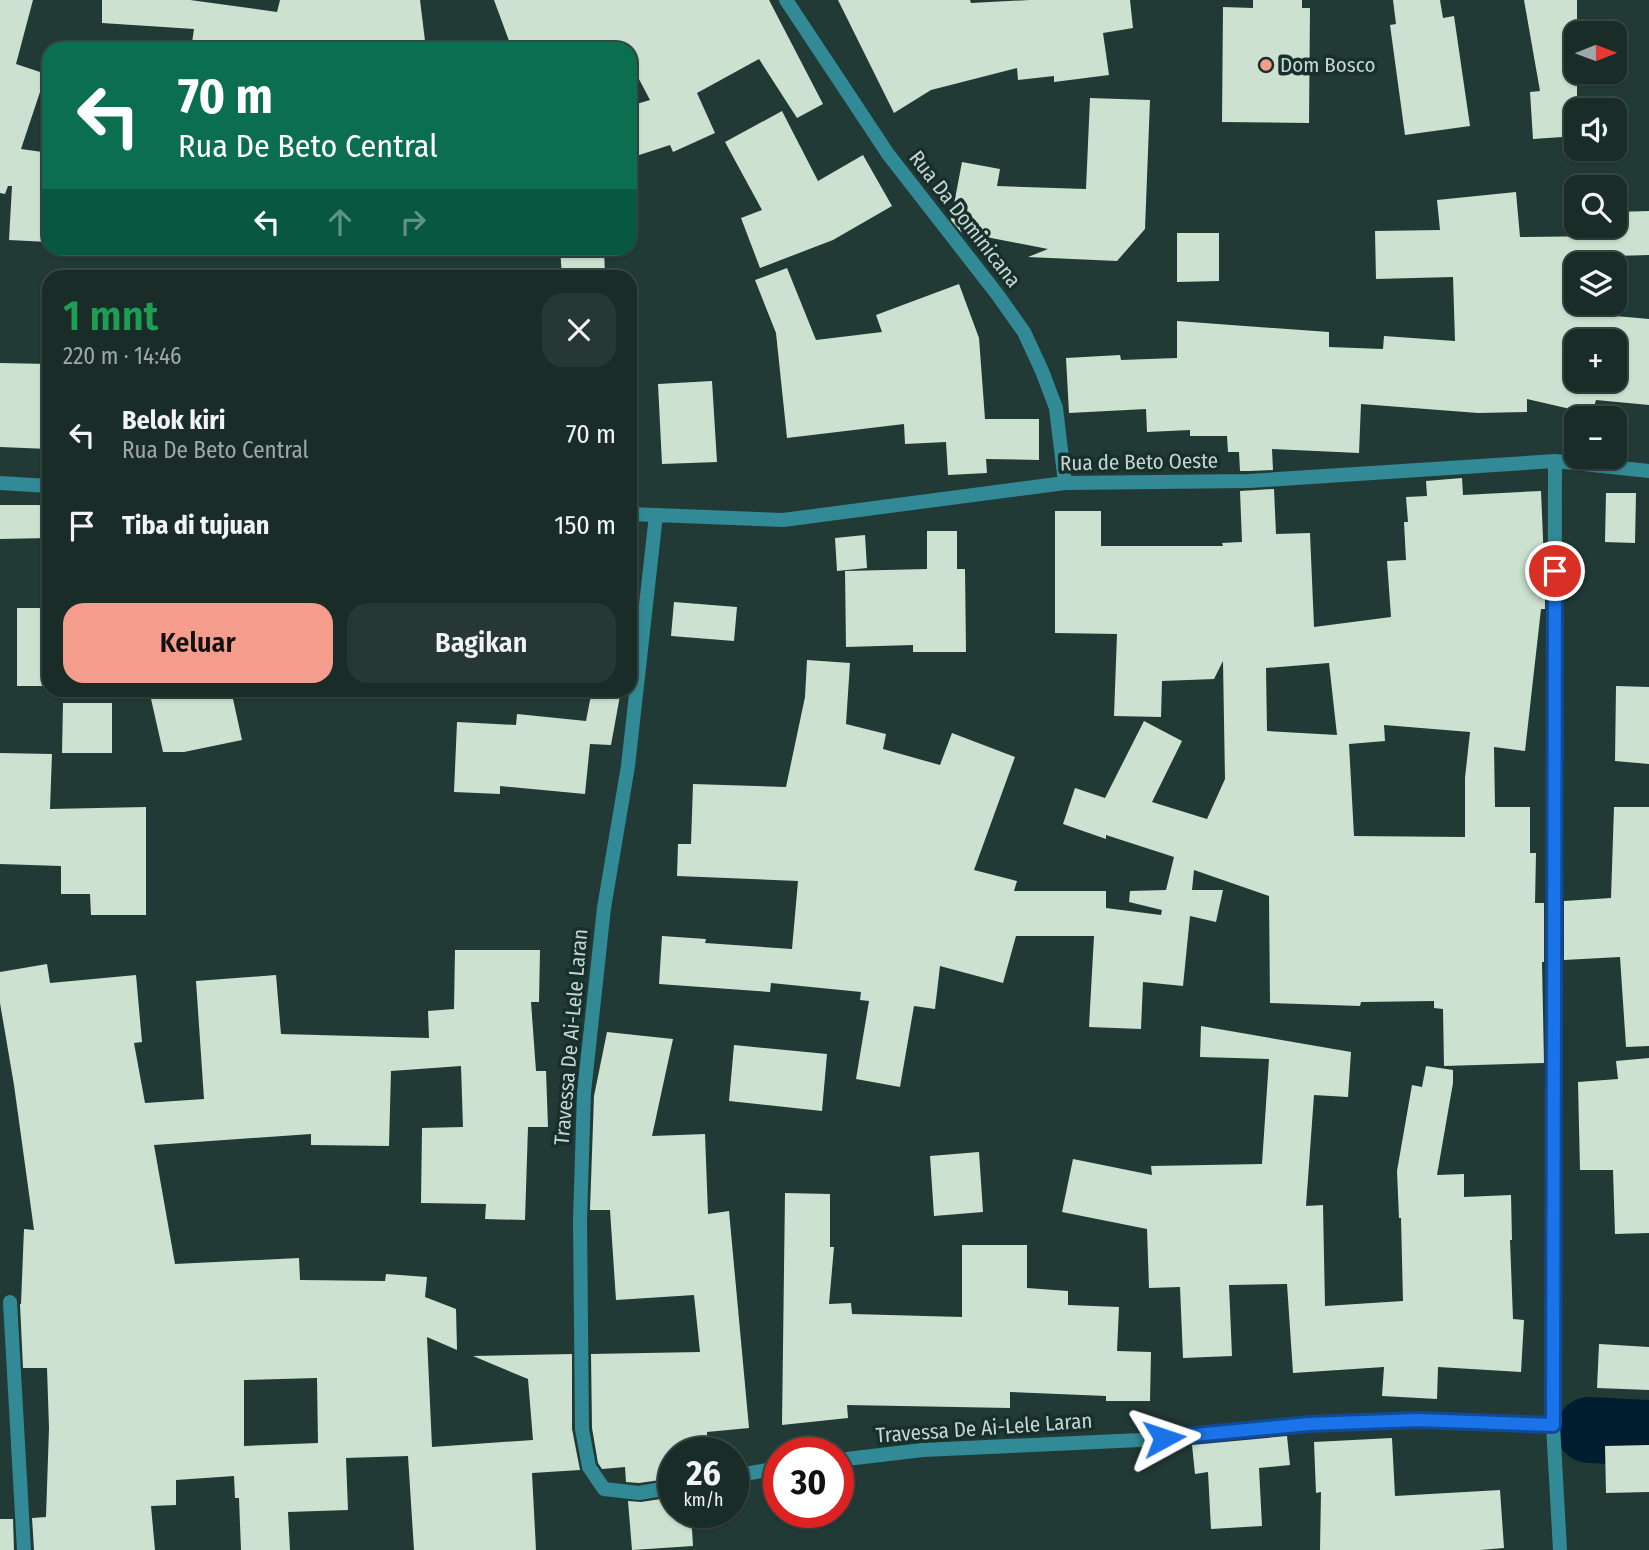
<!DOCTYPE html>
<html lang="id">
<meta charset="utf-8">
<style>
:root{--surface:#1a2c28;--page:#273834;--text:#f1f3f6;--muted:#9fa7a8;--line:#384845;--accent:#f49d8c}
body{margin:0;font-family:"Fira Sans Condensed",sans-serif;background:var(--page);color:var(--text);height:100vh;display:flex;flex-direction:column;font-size:26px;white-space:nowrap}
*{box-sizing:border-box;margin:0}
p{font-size:23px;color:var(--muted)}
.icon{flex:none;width:38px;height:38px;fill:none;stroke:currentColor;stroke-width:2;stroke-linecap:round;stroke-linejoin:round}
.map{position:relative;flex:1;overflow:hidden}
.details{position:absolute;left:42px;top:270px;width:595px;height:427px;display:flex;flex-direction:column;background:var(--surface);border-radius:21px;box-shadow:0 2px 5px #0004,0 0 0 2px var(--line)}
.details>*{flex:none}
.banner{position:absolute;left:42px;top:42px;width:595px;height:214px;border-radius:21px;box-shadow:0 2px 5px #0004,0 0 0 2px var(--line);background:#0b6e4f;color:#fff;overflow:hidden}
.needle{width:46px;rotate:89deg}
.tools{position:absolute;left:1564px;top:21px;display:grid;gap:14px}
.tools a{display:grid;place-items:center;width:63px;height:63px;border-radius:14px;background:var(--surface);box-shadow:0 2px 5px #0004,0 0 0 2px var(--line);font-size:35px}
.speed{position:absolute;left:658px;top:1437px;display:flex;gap:14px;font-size:35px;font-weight:700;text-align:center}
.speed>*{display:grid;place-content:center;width:91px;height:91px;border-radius:50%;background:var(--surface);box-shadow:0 2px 5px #0004,0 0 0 2px var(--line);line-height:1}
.speed small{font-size:18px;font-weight:400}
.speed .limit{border:10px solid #d22;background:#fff;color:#111}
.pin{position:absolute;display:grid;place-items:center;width:60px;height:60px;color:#fff;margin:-30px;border:4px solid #fff;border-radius:50%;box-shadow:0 2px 7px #0007}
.me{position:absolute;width:77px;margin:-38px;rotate:85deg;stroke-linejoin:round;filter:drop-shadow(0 0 5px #0008)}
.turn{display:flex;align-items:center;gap:24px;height:147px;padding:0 21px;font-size:32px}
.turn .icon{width:91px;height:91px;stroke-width:2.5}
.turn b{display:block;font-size:49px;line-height:60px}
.lanes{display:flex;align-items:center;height:66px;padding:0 21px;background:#0003;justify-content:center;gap:35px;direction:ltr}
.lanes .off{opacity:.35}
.round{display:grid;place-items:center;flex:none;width:74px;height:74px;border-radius:21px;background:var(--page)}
.head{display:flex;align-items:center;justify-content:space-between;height:119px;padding:0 21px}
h1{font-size:42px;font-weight:600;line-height:52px;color:#1e9e55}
.action{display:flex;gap:14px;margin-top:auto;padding:14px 21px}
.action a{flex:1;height:80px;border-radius:21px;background:var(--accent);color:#111;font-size:28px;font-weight:600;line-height:80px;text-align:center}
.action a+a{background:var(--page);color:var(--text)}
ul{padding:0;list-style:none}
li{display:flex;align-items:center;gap:21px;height:91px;padding:0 21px}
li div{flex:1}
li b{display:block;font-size:26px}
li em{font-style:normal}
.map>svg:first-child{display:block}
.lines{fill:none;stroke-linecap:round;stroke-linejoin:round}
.river{stroke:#001e30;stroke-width:66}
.building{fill:#cde1d0;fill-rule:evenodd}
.street{stroke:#338a97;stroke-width:14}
.route-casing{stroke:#114b97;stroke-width:18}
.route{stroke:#1a73e8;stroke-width:12}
.poi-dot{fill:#f49d8c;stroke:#18302b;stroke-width:2.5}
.labels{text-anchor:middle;stroke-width:7;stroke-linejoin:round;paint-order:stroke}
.poi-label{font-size:21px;fill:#c8d6d2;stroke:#18302b;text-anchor:start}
.street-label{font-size:21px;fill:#c8d6d2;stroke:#18302b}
</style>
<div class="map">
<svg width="1649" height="1550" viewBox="0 0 1649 1550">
<rect width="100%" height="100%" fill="#223a35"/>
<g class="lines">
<path class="river" d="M 1589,1430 L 1649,1433"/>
</g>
<path class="building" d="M 0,0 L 33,0 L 16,64 L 46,74 L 21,149 L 49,153 L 49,242 L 9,240 L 12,186 L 8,186 L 5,194 L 0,193 Z
M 102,0 L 190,0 L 277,12 L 280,0 L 420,0 L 426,49 L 236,49 L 192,43 L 194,29 L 102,23 Z
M 494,0 L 769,0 L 823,104 L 797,118 L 759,59 L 697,93 L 715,133 L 673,152 L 670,145 L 630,158 L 630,106 L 650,100 L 630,62 L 630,49 L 512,49 Z
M 838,0 L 970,0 L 971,3 L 1030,0 L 1130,0 L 1133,28 L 1103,33 L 1109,75 L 1054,82 L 1054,76 L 1018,80 L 1017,68 L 931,90 L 894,113 Z
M 1253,0 L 1302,0 L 1302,8 L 1310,8 L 1309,123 L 1222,122 L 1223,7 L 1253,8 Z
M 1393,0 L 1440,0 L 1443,18 L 1454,16 L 1470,126 L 1405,135 L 1390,25 L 1396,24 Z
M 1524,0 L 1577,0 L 1577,136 L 1533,139 L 1530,92 L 1540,91 Z
M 1090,98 L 1150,100 L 1145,229 L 1117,261 L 1028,257 L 1048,249 L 961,232 L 951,220 L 962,162 L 1000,169 L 997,186 L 1086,189 Z
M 782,111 L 818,181 L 863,155 L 892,206 L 833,240 L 760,268 L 741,218 L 762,210 L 725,142 Z
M 1516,192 L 1520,237 L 1606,236 L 1606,226 L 1615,226 L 1615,212 L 1649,211 L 1649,255 L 1615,256 L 1613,264 L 1577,264 L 1577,303 L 1606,303 L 1604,315 L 1649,319 L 1649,405 L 1596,400 L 1592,414 L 1527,399 L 1527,412 L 1478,413 L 1361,404 L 1359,453 L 1272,449 L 1273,470 L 1249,471 L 1240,471 L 1239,452 L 1228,452 L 1227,436 L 1190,436 L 1190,430 L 1147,432 L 1146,409 L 1069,413 L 1066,358 L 1120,355 L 1121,360 L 1177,358 L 1177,321 L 1329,332 L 1329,347 L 1383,349 L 1384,336 L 1455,341 L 1453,277 L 1376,279 L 1375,231 L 1440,230 L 1437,200 ZM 1577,341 L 1615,341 L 1615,380 L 1577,380 Z
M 1177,233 L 1219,233 L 1219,281 L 1177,282 Z
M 560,248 L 604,248 L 605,276 L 562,276 Z
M 787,268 L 816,340 L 882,332 L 876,315 L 959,284 L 979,338 L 985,419 L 1039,419 L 1039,460 L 986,459 L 987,473 L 948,475 L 946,442 L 905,444 L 904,424 L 787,438 L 776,333 L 755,280 Z
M 0,363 L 49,364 L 49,449 L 0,447 Z
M 712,381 L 717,462 L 662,464 L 658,384 Z
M 1462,478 L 1463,495 L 1541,491 L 1544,562 L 1545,562 L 1545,609 L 1541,609 L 1525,751 L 1494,747 L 1495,807 L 1530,807 L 1530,853 L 1536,853 L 1535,903 L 1544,903 L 1544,962 L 1542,962 L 1544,1063 L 1444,1066 L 1443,1009 L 1434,1008 L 1434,1001 L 1361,1002 L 1360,1006 L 1270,1003 L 1269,896 L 1194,870 L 1192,890 L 1223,890 L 1216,922 L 1190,916 L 1183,986 L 1143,982 L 1141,1029 L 1089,1027 L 1094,936 L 1016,936 L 1003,983 L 940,966 L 935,1009 L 914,1006 L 900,1087 L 856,1079 L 869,1001 L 860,1000 L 861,992 L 771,983 L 770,992 L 659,984 L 662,936 L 706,939 L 705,943 L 792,949 L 798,881 L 677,876 L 678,844 L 691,844 L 693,784 L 786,787 L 805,697 L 807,660 L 850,663 L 846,724 L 886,734 L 883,749 L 940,765 L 952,733 L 1015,757 L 974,870 L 1017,881 L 1014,891 L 1106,891 L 1106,908 L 1161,915 L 1162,910 L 1129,902 L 1130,891 L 1166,890 L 1174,857 L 1106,835 L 1106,839 L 1063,824 L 1075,788 L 1105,798 L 1144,721 L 1182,741 L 1152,802 L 1207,819 L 1225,779 L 1223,661 L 1214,679 L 1162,681 L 1161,717 L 1114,716 L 1117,634 L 1055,633 L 1055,511 L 1101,511 L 1101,546 L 1223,546 L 1222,543 L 1242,542 L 1240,491 L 1274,489 L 1276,534 L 1310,533 L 1314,627 L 1391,617 L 1387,561 L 1406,560 L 1404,522 L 1408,522 L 1406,497 L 1427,496 L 1426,481 ZM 1329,663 L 1337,735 L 1267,731 L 1266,668 ZM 1384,725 L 1470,732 L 1465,778 L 1465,837 L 1354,836 L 1349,744 L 1385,741 Z
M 1606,493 L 1636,493 L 1635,543 L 1605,542 Z
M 0,505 L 49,505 L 49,538 L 0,539 Z
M 927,531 L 957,531 L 957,569 L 965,569 L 966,652 L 913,652 L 913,645 L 846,647 L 845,571 L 927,569 Z
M 865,535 L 867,568 L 837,571 L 835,538 Z
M 674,602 L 737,607 L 734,641 L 671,636 Z
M 17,608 L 49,608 L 49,686 L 17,686 Z
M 1616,686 L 1649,687 L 1649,764 L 1615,761 Z
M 149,690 L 231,690 L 242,740 L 184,752 L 163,752 Z
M 592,690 L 621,690 L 611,745 L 590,744 L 585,794 L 500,786 L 500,794 L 454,792 L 457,722 L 516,725 L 517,714 L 586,721 Z
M 63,703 L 112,703 L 112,753 L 62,753 Z
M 0,753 L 52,754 L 50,809 L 146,807 L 146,915 L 91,915 L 90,894 L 61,894 L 61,866 L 0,864 Z
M 1614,807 L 1649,807 L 1649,1046 L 1626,1047 L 1620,957 L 1564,960 L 1564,901 L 1611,898 Z
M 455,950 L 540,950 L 539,1002 L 531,1002 L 536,1071 L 546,1071 L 548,1127 L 528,1127 L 525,1220 L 485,1219 L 486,1204 L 421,1203 L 422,1128 L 463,1127 L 461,1066 L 391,1071 L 389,1146 L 311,1145 L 311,1134 L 154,1145 L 175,1264 L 299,1258 L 300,1280 L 385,1281 L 386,1274 L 427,1277 L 425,1297 L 456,1309 L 457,1350 L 427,1337 L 432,1447 L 533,1440 L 528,1379 L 473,1356 L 572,1354 L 572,1429 L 580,1470 L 532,1473 L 536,1550 L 414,1550 L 408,1456 L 346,1458 L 348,1510 L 288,1512 L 290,1550 L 241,1550 L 239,1498 L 235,1498 L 234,1476 L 176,1480 L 176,1505 L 151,1506 L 155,1550 L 34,1550 L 32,1518 L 46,1517 L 49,1428 L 47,1368 L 23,1368 L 20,1304 L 21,1304 L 24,1229 L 34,1230 L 14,1085 L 0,1003 L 0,972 L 47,964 L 50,983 L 136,975 L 142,1042 L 134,1043 L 145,1103 L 204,1099 L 196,981 L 276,975 L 281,1034 L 429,1038 L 428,1011 L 454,1009 ZM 317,1378 L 318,1443 L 244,1446 L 244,1380 Z
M 1201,1026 L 1351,1052 L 1348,1097 L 1314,1095 L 1306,1206 L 1323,1205 L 1325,1306 L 1403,1301 L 1401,1218 L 1399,1218 L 1397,1171 L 1412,1085 L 1422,1087 L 1426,1066 L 1453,1070 L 1453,1083 L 1437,1175 L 1464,1174 L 1464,1197 L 1511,1195 L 1512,1240 L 1510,1240 L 1513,1319 L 1524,1320 L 1521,1372 L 1438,1367 L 1437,1399 L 1382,1396 L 1384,1367 L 1293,1373 L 1287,1284 L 1229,1285 L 1232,1356 L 1183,1358 L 1180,1287 L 1149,1288 L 1147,1229 L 1062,1212 L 1073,1159 L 1152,1175 L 1151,1166 L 1262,1164 L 1269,1059 L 1200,1057 Z
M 607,1032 L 673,1039 L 652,1136 L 705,1134 L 708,1214 L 729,1211 L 749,1428 L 707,1432 L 707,1448 L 674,1449 L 674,1478 L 639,1483 L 626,1482 L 625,1467 L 602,1469 L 598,1463 L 592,1428 L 591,1354 L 700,1352 L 694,1295 L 616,1300 L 610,1210 L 590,1210 L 594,1096 Z
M 734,1045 L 827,1054 L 822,1111 L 729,1101 Z
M 1649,1058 L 1649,1233 L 1615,1234 L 1613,1170 L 1580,1170 L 1578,1082 L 1618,1079 L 1616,1061 Z
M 979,1152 L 983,1212 L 934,1216 L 930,1156 Z
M 785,1193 L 830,1194 L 830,1247 L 834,1247 L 829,1304 L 851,1303 L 852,1314 L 962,1317 L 962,1245 L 1027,1245 L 1027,1288 L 1068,1291 L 1068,1305 L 1119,1307 L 1117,1351 L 1151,1352 L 1150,1401 L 1106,1401 L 1106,1396 L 1010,1392 L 1010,1408 L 847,1405 L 848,1418 L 782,1425 Z
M 1599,1344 L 1649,1347 L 1649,1390 L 1597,1388 Z
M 1287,1436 L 1290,1465 L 1259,1468 L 1262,1526 L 1211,1529 L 1208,1472 L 1195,1474 L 1192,1445 Z
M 1392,1438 L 1395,1496 L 1500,1490 L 1504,1548 L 1480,1550 L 1320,1550 L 1321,1492 L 1316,1493 L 1314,1442 Z
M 1649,1445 L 1649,1492 L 1606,1493 L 1605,1446 Z
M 674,1497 L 674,1512 L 691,1512 L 693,1546 L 632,1550 L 628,1501 L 641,1502 Z
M 0,1519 L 13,1519 L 14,1550 L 0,1550 Z"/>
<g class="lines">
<path class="street" d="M 786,0 L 888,154 L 997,294 L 1024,332 L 1042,371 L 1056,408 L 1065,483
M 1555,461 L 1553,1425 L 1560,1550
M 0,483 L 49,486
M 630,514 L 783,520 L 1065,483 L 1249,481 L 1555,461 L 1649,471
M 656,515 L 628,766 L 604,908 L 584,1092 L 580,1220 L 582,1429 L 589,1467 L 604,1489 L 639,1493 L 674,1487
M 10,1302 L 24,1550
M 838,1460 L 923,1450 L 1140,1440 L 1309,1424 L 1418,1420 L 1553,1425
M 733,1476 L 779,1468"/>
</g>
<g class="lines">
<g class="route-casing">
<path id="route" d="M 1164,1438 L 1309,1424 L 1418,1420 L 1553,1425 L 1555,571"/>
</g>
<use href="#route" class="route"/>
</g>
<circle class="poi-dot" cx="1266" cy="65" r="7"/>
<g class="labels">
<g class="poi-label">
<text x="1280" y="72">Dom Bosco</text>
</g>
<g class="street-label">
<text transform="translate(965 219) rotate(52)" y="7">Rua Da Dominicana</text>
<text transform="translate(1139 462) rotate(-1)" y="7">Rua de Beto Oeste</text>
<text transform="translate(571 1037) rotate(-85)" y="7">Travessa De Ai-Lele Laran</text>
<text transform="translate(984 1428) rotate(-4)" y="7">Travessa De Ai-Lele Laran</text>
</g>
</g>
</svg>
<div class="tools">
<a><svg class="needle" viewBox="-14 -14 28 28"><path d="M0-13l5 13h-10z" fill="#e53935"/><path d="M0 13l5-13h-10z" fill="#9fa7a8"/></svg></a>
<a><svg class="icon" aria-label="sound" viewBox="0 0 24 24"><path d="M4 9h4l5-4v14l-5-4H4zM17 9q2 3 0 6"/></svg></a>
<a><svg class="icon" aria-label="search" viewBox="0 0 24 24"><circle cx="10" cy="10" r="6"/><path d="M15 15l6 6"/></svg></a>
<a><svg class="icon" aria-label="layers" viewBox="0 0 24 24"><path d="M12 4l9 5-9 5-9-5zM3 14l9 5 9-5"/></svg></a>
<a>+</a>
<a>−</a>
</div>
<div class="speed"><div>26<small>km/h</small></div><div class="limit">30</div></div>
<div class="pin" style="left:1555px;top:571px;background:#d93025"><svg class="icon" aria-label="arrive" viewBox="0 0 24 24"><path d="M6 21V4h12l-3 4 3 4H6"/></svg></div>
<svg class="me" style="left:1164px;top:1438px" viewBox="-20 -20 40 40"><path d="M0-17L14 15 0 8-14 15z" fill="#1a73e8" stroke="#fff" stroke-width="4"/></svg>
<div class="banner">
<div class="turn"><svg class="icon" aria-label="left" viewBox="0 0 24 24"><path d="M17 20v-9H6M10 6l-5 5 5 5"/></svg><div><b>70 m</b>Rua De Beto Central</div></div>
<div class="lanes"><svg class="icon" aria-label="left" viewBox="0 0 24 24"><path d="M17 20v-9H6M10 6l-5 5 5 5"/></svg><svg class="icon off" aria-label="ahead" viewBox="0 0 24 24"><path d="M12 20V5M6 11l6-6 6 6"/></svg><svg class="icon off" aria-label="right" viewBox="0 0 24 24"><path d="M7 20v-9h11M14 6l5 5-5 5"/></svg></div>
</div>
<section class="details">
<div class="head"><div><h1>1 mnt</h1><p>220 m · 14:46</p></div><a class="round"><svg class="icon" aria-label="close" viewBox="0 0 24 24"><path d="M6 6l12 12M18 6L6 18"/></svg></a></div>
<ul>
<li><svg class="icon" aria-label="left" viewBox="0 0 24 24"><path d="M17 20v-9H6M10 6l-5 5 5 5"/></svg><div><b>Belok kiri</b><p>Rua De Beto Central</p></div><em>70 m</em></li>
<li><svg class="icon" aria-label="arrive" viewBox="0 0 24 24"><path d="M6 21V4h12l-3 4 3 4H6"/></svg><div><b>Tiba di tujuan</b></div><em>150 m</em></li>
</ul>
<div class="action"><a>Keluar</a><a>Bagikan</a></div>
</section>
</div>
